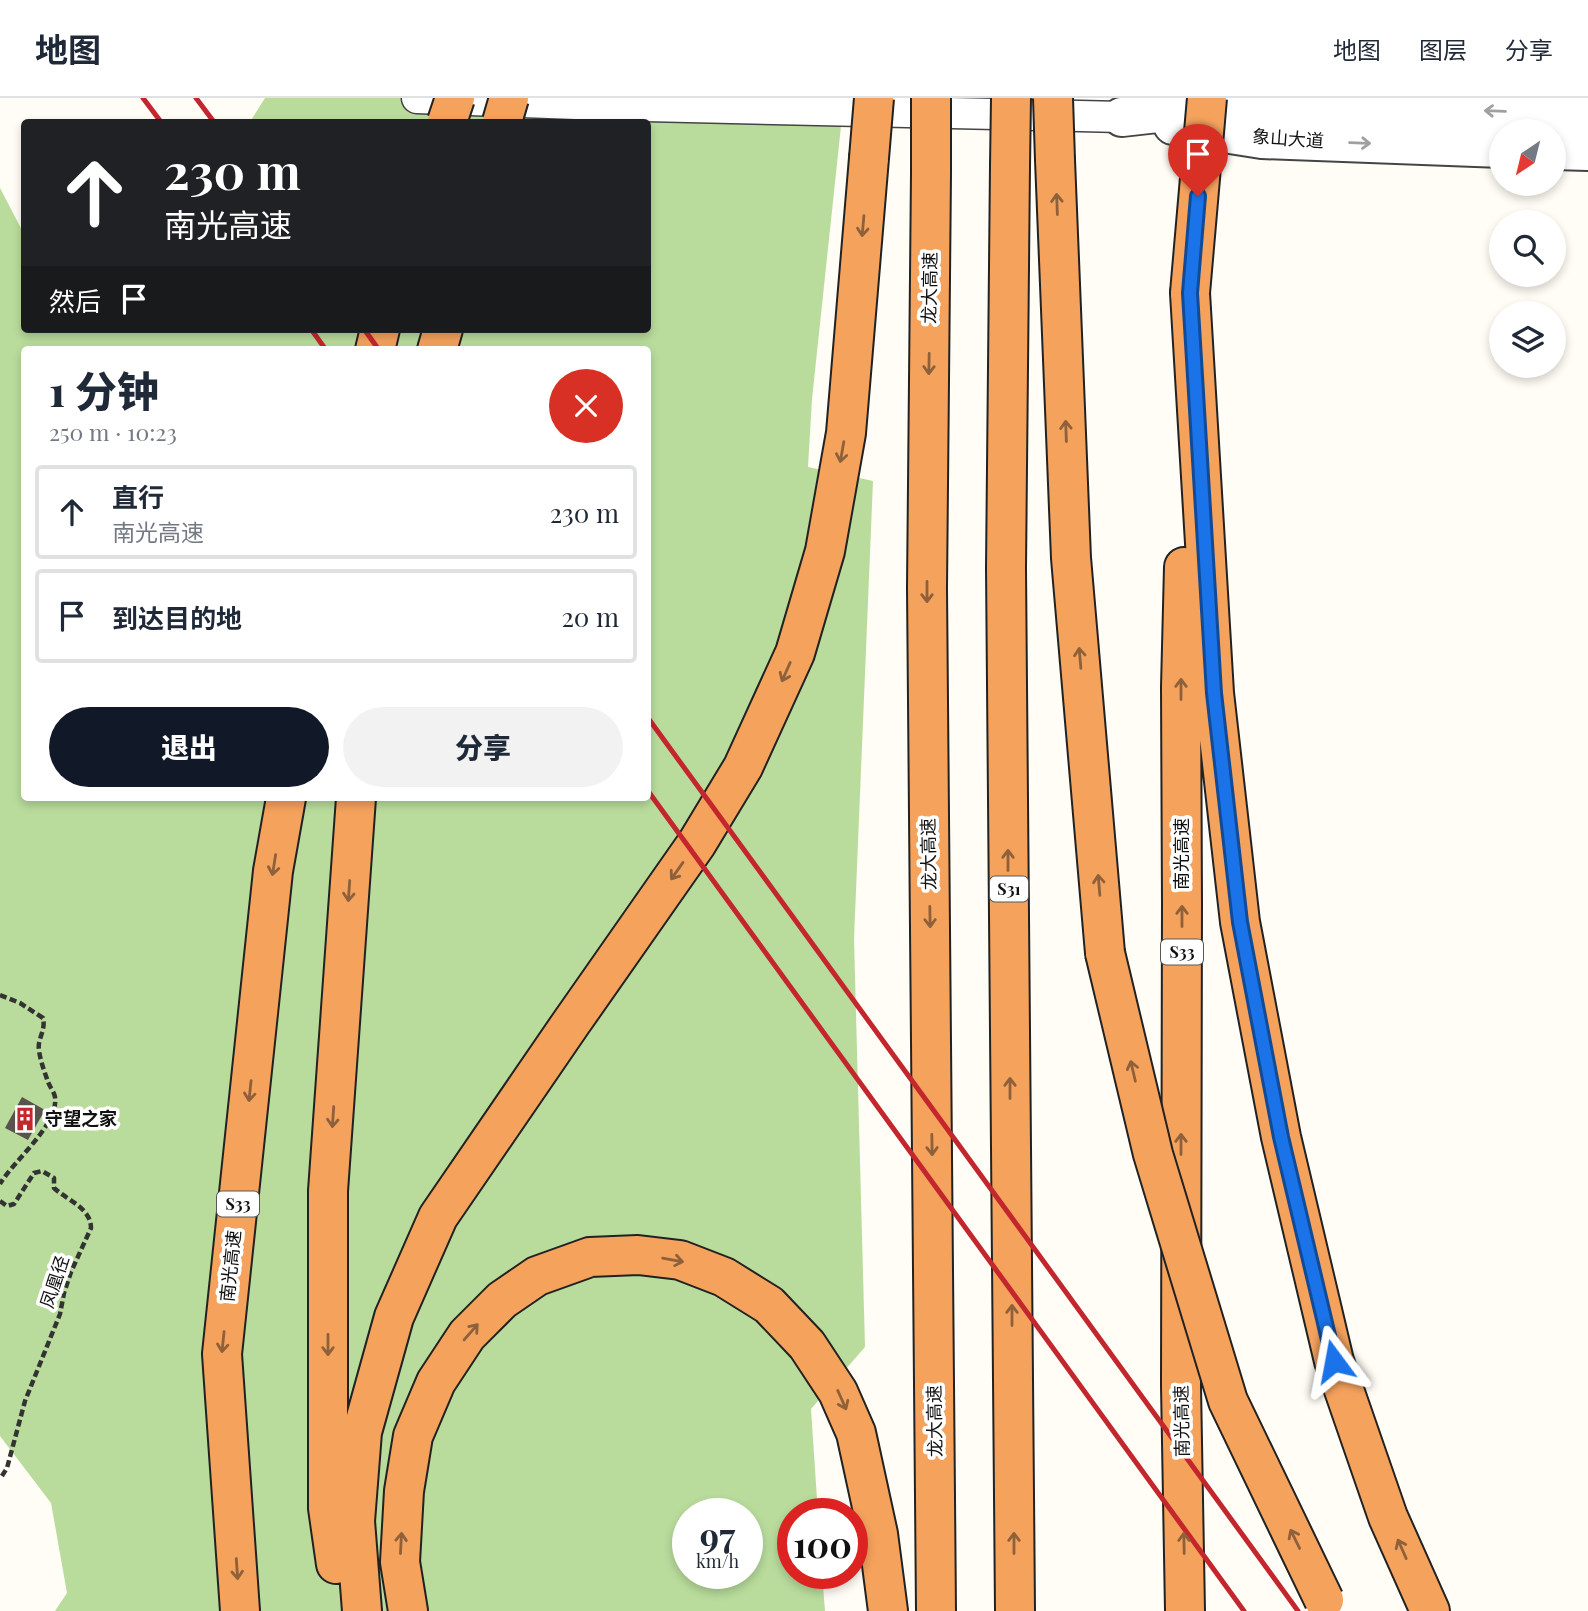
<!DOCTYPE html>
<html lang="zh">
<meta charset="utf-8">
<style>
:root{--surface:#fff;--page:#f2f2f3;--text:#1f2937;--muted:#747a83;--line:#e0e1e3;--accent:#111827}
body{margin:0;font-family:"Playfair Display","Noto Sans SC",serif;background:var(--page);color:var(--text);height:100vh;display:flex;flex-direction:column;font-size:26px;white-space:nowrap}
*{box-sizing:border-box;margin:0}
p{font-size:23px;color:var(--muted)}
.icon{flex:none;width:38px;height:38px;fill:none;stroke:currentColor;stroke-width:2;stroke-linecap:round;stroke-linejoin:round}
.map{position:relative;flex:1;overflow:hidden}
.sheet{position:absolute;left:21px;top:248px;width:630px;height:455px;display:flex;flex-direction:column;background:var(--surface);border-radius:7px;box-shadow:0 4px 10px #0003}
.sheet>*{flex:none}
.guide{position:absolute;left:21px;top:21px;width:630px;height:214px;border-radius:7px;box-shadow:0 4px 10px #0003;background:#202124;color:#fff;overflow:hidden}
.needle{width:46px;rotate:215deg}
.fabs{position:absolute;left:1489px;top:21px;display:grid;gap:14px}
.fabs a{display:grid;place-items:center;width:77px;height:77px;border-radius:50%;background:var(--surface);box-shadow:0 4px 10px #0003;font-size:35px}
.speed{position:absolute;left:672px;top:1400px;display:flex;gap:14px;font-size:35px;font-weight:700;text-align:center}
.speed>*{display:grid;place-content:center;width:91px;height:91px;border-radius:50%;background:var(--surface);box-shadow:0 4px 10px #0003;line-height:1}
.speed small{font-size:18px;font-weight:400}
.speed .limit{border:10px solid #d22;background:#fff;color:#111}
.pin{position:absolute;display:grid;place-items:center;width:60px;height:60px;color:#fff;margin:-72px -30px;border-radius:50% 50% 50% 0;rotate:-45deg;box-shadow:0 0 7px #0007}
.pin .icon{rotate:45deg}
.me{position:absolute;width:77px;margin:-38px;rotate:347deg;stroke-linejoin:round;filter:drop-shadow(0 0 5px #0008)}
.turn{display:flex;align-items:center;gap:24px;height:147px;padding:0 28px;font-size:32px}
.turn .icon{width:91px;height:91px;stroke-width:2.5}
.turn b{display:block;font-size:49px;line-height:60px}
.then{display:flex;align-items:center;height:66px;padding:0 28px;background:#0003;gap:14px;font-size:26px}
.round{display:grid;place-items:center;flex:none;width:74px;height:74px;border-radius:37px;background:var(--page)}
.overview{display:flex;align-items:center;justify-content:space-between;height:119px;padding:0 28px}
h1{font-size:42px;font-weight:800;line-height:52px}
.primary-button{display:flex;gap:14px;margin-top:auto;padding:14px 28px}
.primary-button a{flex:1;height:80px;border-radius:42px;background:var(--accent);color:#fff;font-size:28px;font-weight:800;line-height:80px;text-align:center}
.primary-button a+a{background:var(--page);color:var(--text)}
ul{padding:0;list-style:none}
li{display:flex;align-items:center;gap:21px;height:94px;margin:0 14px 10px;padding:0 14px;border:4px solid var(--line);border-radius:7px}
li div{flex:1}
li b{display:block;font-size:26px}
li em{font-style:normal}
header{display:flex;align-items:center;gap:42px;box-sizing:border-box;height:98px;padding:0 35px;background:var(--surface);border-bottom:2px solid var(--line)}
header strong{font-size:33px}
nav{display:flex;gap:38px;margin-inline-start:auto;font-size:24px}
.map>svg:first-child{display:block}
.forest{fill:#b9dc9c;fill-rule:evenodd}
.building{fill:#5a524d}
.lines{fill:none;stroke-linecap:round;stroke-linejoin:round}
.minor-casing{stroke:#444;stroke-width:33}
.tertiary-casing{stroke:#444;stroke-width:42}
.motorway-casing{stroke:#222;stroke-width:42}
.path{stroke:#333;stroke-width:4.5;stroke-dasharray:7 3.5;stroke-linecap:butt}
.minor{stroke:#fff;stroke-width:30}
.tertiary{stroke:#fff;stroke-width:38}
.motorway{stroke:#f5a25d;stroke-width:38}
.rail{stroke:#c4262e;stroke-width:5}
.motorway-bridge-casing{stroke:#222;stroke-width:42;stroke-linecap:butt}
.motorway-bridge{stroke:#f5a25d;stroke-width:38}
.oneway{stroke:#a0a0a0}
.oneway2{stroke:#8e613b}
.route-casing{stroke:#114b97;stroke-width:18}
.route{stroke:#1a73e8;stroke-width:12}
.labels{text-anchor:middle;stroke-width:7;stroke-linejoin:round;paint-order:stroke}
.shield{fill:#fff;stroke:#585858;stroke-width:2}
.shield-label{font-size:16px;font-weight:bold;fill:#111}
.street-label{font-size:18px;fill:#111;stroke:#fff}
.poi-label{font-size:18px;font-weight:bold;fill:#111;stroke:#fff;text-anchor:start}
</style>
<header>
<strong>地图</strong>
<nav><a>地图</a><a>图层</a><a>分享</a></nav>
</header>
<div class="map">
<svg width="1588" height="1513" viewBox="0 0 1588 1513">
<rect width="100%" height="100%" fill="#fffdf5"/>
<path class="forest" d="M 265,0 L 844,0 L 812,301 L 808,369 L 873,383 L 854,841 L 865,1249 L 811,1311 L 818,1416 L 793,1416 L 793,1475 L 822,1475 L 825,1513 L 55,1513 L 67,1495 L 51,1405 L 0,1338 L 0,90 L 24,136 L 24,231 L 648,231 L 648,24 L 250,24 ZM 24,252 L 648,252 L 648,700 L 24,700 ZM 688,1416 L 747,1416 L 747,1475 L 688,1475 Z"/>
<path class="building" d="M 22,999 L 45,1012 L 28,1042 L 5,1030 Z"/>
<g class="lines">
<g class="minor-casing">
<path id="minor" d="M 417,0 L 603,7 L 1122,19"/>
</g>
<g class="tertiary-casing">
<path id="tertiary" d="M 1122,19 L 1255,4 L 1588,17
M 1173,27 L 1262,41 L 1502,50
M 1554,52 L 1588,53"/>
</g>
<g class="motorway-casing">
<path id="motorway" d="M 1055,62 L 1071,460 L 1105,855
M 1010,68 L 1006,470 L 1015,1513
M 931,75 L 927,490 L 936,1513
M 1190,195 L 1214,595 L 1240,824 L 1281,1039 L 1334,1263 L 1388,1419 L 1430,1513
M 375,252 L 380,231
M 437,252 L 443,231
M 1184,469 L 1181,589 L 1182,804 L 1181,1288 L 1185,1513
M 336,1466 L 328,1410 L 328,1093 L 356,700
M 240,1513 L 222,1256 L 273,773 L 286,700
M 362,1513 L 355,1423 L 362,1334 L 394,1219 L 438,1119 L 571,925 L 697,745 L 743,669 L 795,555 L 825,453 L 846,335 L 869,60
M 408,1513 L 400,1464 L 404,1393 L 413,1338 L 436,1284 L 467,1237 L 502,1202 L 537,1178 L 590,1159 L 638,1157 L 680,1162 L 724,1179 L 769,1207 L 807,1247 L 838,1294 L 856,1335 L 878,1436 L 888,1513"/>
</g>
<path class="path" d="M 0,897 L 20,905 L 43,920 C 46,933 37,941 39,952 C 40,962 45,975 48,984 C 50,989 54,994 55,999 C 59,1027 13,1063 0,1086
M 0,1103 L 7,1108 L 14,1106 L 34,1075 L 42,1073 L 54,1080 L 54,1090 C 67,1102 91,1110 91,1130 L 71,1174 L 64,1195 L 60,1216 L 25,1303 L 7,1370 L 0,1381"/>
<use href="#minor" class="minor"/>
<use href="#tertiary" class="tertiary"/>
<use href="#motorway" class="motorway"/>
<path class="rail" d="M 143,0 L 161,24
M 196,0 L 214,24
M 311,231 L 326,252
M 364,231 L 379,252
M 648,620 L 1298,1513
M 648,693 L 1244,1513"/>
<g class="motorway-bridge-casing">
<path id="motorway-bridge" d="M 1053,0 L 1055,62
M 447,24 L 455,0
M 502,24 L 509,0
M 869,60 L 874,0
M 1010,68 L 1011,0
M 931,75 L 931,0
M 1190,195 L 1207,0
M 1105,855 L 1153,1056 L 1228,1303 L 1324,1502"/>
</g>
<use href="#motorway-bridge" class="motorway-bridge"/>
</g>
<defs><path id="oneway-shaft" d="M-6 0H5M1.5-3L5.5 0L1.5 3" fill="none" stroke-width="1.6" stroke-linecap="round" stroke-linejoin="round" transform="scale(1.75)"/></defs>
<g class="oneway">
<use href="#oneway-shaft" transform="translate(1495 13) rotate(-178)"/>
<use href="#oneway-shaft" transform="translate(1360 45) rotate(2)"/>
</g>
<g class="oneway2">
<use href="#oneway-shaft" transform="translate(1057 106) rotate(-92)"/>
<use href="#oneway-shaft" transform="translate(863 128) rotate(95)"/>
<use href="#oneway-shaft" transform="translate(929 266) rotate(91)"/>
<use href="#oneway-shaft" transform="translate(1066 333) rotate(-92)"/>
<use href="#oneway-shaft" transform="translate(842 354) rotate(100)"/>
<use href="#oneway-shaft" transform="translate(927 494) rotate(90)"/>
<use href="#oneway-shaft" transform="translate(1080 560) rotate(-95)"/>
<use href="#oneway-shaft" transform="translate(786 574) rotate(114)"/>
<use href="#oneway-shaft" transform="translate(1181 591) rotate(-90)"/>
<use href="#oneway-shaft" transform="translate(1008 762) rotate(-90)"/>
<use href="#oneway-shaft" transform="translate(274 767) rotate(99)"/>
<use href="#oneway-shaft" transform="translate(677 773) rotate(125)"/>
<use href="#oneway-shaft" transform="translate(1099 787) rotate(-95)"/>
<use href="#oneway-shaft" transform="translate(349 793) rotate(94)"/>
<use href="#oneway-shaft" transform="translate(1182 818) rotate(-90)"/>
<use href="#oneway-shaft" transform="translate(930 819) rotate(89)"/>
<use href="#oneway-shaft" transform="translate(1133 973) rotate(-103)"/>
<use href="#oneway-shaft" transform="translate(1010 990) rotate(-90)"/>
<use href="#oneway-shaft" transform="translate(250 993) rotate(96)"/>
<use href="#oneway-shaft" transform="translate(333 1019) rotate(94)"/>
<use href="#oneway-shaft" transform="translate(1181 1046) rotate(-90)"/>
<use href="#oneway-shaft" transform="translate(932 1047) rotate(89)"/>
<use href="#oneway-shaft" transform="translate(673 1162) rotate(10)"/>
<use href="#oneway-shaft" transform="translate(1012 1217) rotate(-90)"/>
<use href="#oneway-shaft" transform="translate(471 1234) rotate(-49)"/>
<use href="#oneway-shaft" transform="translate(223 1244) rotate(96)"/>
<use href="#oneway-shaft" transform="translate(328 1247) rotate(90)"/>
<use href="#oneway-shaft" transform="translate(842 1302) rotate(66)"/>
<use href="#oneway-shaft" transform="translate(1295 1441) rotate(-116)"/>
<use href="#oneway-shaft" transform="translate(401 1445) rotate(-87)"/>
<use href="#oneway-shaft" transform="translate(1014 1445) rotate(-90)"/>
<use href="#oneway-shaft" transform="translate(1184 1445) rotate(-91)"/>
<use href="#oneway-shaft" transform="translate(1402 1451) rotate(-114)"/>
<use href="#oneway-shaft" transform="translate(237 1471) rotate(86)"/>
</g>
<g class="lines">
<g class="route-casing">
<path id="route" d="M 1198,98 L 1190,195 L 1214,595 L 1240,824 L 1281,1039 L 1334,1263"/>
</g>
<use href="#route" class="route"/>
</g>
<defs>
<g id="building-bare" transform="scale(1.89)"><path d="M-4-6H4V6H1V3H-1V6H-4ZM-2.5-4.3h1.7v1.8h-1.7ZM.8-4.3h1.7v1.8H.8ZM-2.5-1h1.7V.8h-1.7ZM.8-1h1.7V.8H.8Z" fill="#c4262e" stroke="#fff" stroke-width="2.5" paint-order="stroke"/></g>
</defs>
<g fill-rule="evenodd">
<use href="#building-bare" x="25" y="1021"/>
</g>
<g class="labels">
<g class="shield">
<rect x="990" y="778.5" width="38" height="25" rx="5"/>
<rect x="1161" y="841.5" width="42" height="25" rx="5"/>
<rect x="217" y="1093.5" width="42" height="25" rx="5"/>
</g>
<g class="shield-label">
<text x="1009" y="797">S31</text>
<text x="1182" y="860">S33</text>
<text x="238" y="1112">S33</text>
</g>
<g class="street-label">
<text transform="translate(1288 41) rotate(4)" y="6">象山大道</text>
<text transform="translate(930 190) rotate(-89)" y="6">龙大高速</text>
<text transform="translate(929 756) rotate(-91)" y="6">龙大高速</text>
<text transform="translate(1182 756) rotate(-90)" y="6">南光高速</text>
<text transform="translate(231 1168) rotate(-84)" y="6">南光高速</text>
<text transform="translate(55 1184) rotate(-72)" y="6">凤凰径</text>
<text transform="translate(935 1323) rotate(-91)" y="6">龙大高速</text>
<text transform="translate(1182 1323) rotate(-91)" y="6">南光高速</text>
</g>
<g class="poi-label">
<text x="45" y="1027">守望之家</text>
</g>
</g>
</svg>
<div class="fabs">
<a><svg class="needle" viewBox="-14 -14 28 28"><path d="M0-13l5 13h-10z" fill="#e53935"/><path d="M0 13l5-13h-10z" fill="#747a83"/></svg></a>
<a><svg class="icon" aria-label="search" viewBox="0 0 24 24"><circle cx="10" cy="10" r="6"/><path d="M15 15l6 6"/></svg></a>
<a><svg class="icon" aria-label="layers" viewBox="0 0 24 24"><path d="M12 4l9 5-9 5-9-5zM3 14l9 5 9-5"/></svg></a>
</div>
<div class="speed"><div>97<small>km/h</small></div><div class="limit">100</div></div>
<div class="pin" style="left:1198px;top:98px;background:#d93025"><svg class="icon" aria-label="arrive" viewBox="0 0 24 24"><path d="M6 21V4h12l-3 4 3 4H6"/></svg></div>
<svg class="me" style="left:1334px;top:1263px" viewBox="-20 -20 40 40"><path d="M0-17L14 15 0 8-14 15z" fill="#1a73e8" stroke="#fff" stroke-width="4"/></svg>
<div class="guide">
<div class="turn"><svg class="icon" aria-label="ahead" viewBox="0 0 24 24"><path d="M12 20V5M6 11l6-6 6 6"/></svg><div><b>230 m</b>南光高速</div></div>
<div class="then">然后<svg class="icon" aria-label="arrive" viewBox="0 0 24 24"><path d="M6 21V4h12l-3 4 3 4H6"/></svg></div>
</div>
<section class="sheet">
<div class="overview"><div><h1>1 分钟</h1><p>250 m · 10:23</p></div><a class="round" style="background:#d93025;color:#fff"><svg class="icon" aria-label="close" viewBox="0 0 24 24"><path d="M6 6l12 12M18 6L6 18"/></svg></a></div>
<ul>
<li><svg class="icon" aria-label="ahead" viewBox="0 0 24 24"><path d="M12 20V5M6 11l6-6 6 6"/></svg><div><b>直行</b><p>南光高速</p></div><em>230 m</em></li>
<li><svg class="icon" aria-label="arrive" viewBox="0 0 24 24"><path d="M6 21V4h12l-3 4 3 4H6"/></svg><div><b>到达目的地</b></div><em>20 m</em></li>
</ul>
<div class="primary-button"><a>退出</a><a>分享</a></div>
</section>
</div>
